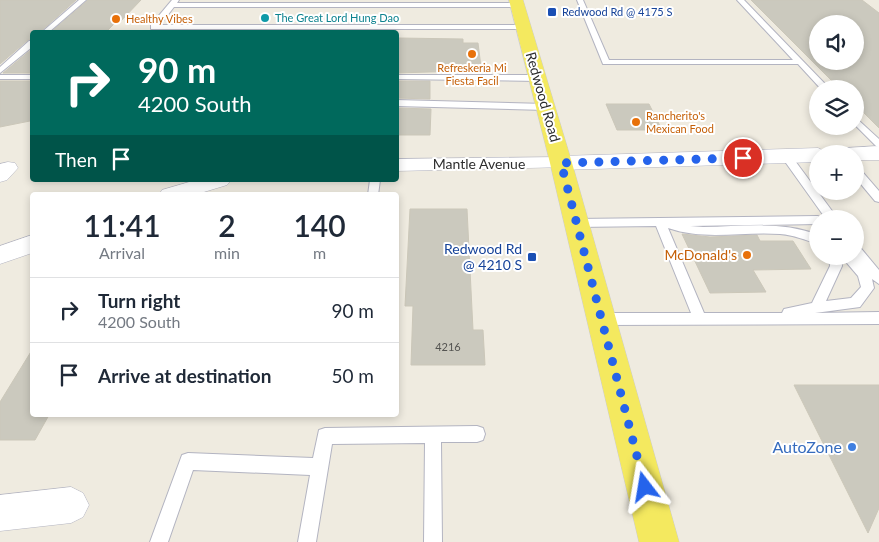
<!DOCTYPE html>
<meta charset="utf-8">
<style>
:root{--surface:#fff;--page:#f2f2f3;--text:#1f2937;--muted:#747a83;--line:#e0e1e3}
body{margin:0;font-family:Lato,sans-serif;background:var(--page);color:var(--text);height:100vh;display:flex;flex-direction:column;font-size:19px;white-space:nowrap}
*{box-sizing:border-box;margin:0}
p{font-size:16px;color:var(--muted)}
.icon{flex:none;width:28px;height:28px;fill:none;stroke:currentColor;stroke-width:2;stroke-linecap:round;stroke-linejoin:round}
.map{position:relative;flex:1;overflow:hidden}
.details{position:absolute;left:30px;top:192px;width:369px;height:225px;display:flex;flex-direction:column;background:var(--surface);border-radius:5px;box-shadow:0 2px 8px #0003}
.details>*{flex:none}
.hud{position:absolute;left:30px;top:30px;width:369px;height:152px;border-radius:5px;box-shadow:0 2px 8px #0003;background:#00695c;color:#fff;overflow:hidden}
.buttons{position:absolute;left:809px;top:15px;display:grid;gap:10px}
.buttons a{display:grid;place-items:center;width:55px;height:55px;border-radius:50%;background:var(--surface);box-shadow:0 2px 8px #0003;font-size:25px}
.pin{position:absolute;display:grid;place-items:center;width:42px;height:42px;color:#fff;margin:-21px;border:2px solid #fff;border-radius:50%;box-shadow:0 1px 5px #0007}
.me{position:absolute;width:55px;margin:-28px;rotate:346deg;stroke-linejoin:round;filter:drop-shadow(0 0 4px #0008)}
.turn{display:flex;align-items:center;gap:18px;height:105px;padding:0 25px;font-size:22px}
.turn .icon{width:65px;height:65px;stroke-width:2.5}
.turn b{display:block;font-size:35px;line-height:42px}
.then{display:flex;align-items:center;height:48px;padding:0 25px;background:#0003;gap:10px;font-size:19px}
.eta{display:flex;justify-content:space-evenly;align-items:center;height:85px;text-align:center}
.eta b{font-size:30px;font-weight:600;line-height:35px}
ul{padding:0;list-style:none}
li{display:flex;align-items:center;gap:15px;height:65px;padding:0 25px;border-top:1px solid var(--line)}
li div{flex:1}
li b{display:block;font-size:19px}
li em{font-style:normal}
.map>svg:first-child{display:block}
.building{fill:#cbc9be;stroke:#cbc7b9;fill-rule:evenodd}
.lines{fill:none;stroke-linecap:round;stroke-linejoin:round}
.lane-casing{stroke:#b3b4c1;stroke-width:2}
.street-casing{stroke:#b3b4c1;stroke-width:1}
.secondary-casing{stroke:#b3b4c1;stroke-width:1}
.primary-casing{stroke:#cdcdcd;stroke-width:1}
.lane{fill:#fff;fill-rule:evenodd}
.street{fill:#fff;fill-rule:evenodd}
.secondary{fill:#fff;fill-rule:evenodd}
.primary{fill:#f4e95f;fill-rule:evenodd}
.route{stroke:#2563eb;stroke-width:9;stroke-dasharray:0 16.2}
.transit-dot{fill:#1a4fb4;stroke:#fff;stroke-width:2}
.culture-dot{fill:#0f9aa8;stroke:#fff;stroke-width:2}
.food-dot{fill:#e8710a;stroke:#fff;stroke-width:2}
.shop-dot{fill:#3f7fe0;stroke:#fff;stroke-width:2}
.labels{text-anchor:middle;stroke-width:4;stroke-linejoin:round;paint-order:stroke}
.far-transit-label{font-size:11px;fill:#164399;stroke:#fff;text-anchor:start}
.far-culture-label{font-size:11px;fill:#0d838f;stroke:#fff;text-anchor:start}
.far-food-label{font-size:11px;fill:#c56008;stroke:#fff;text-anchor:start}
.number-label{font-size:11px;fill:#545451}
.street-label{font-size:14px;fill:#2d2d2d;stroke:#fff}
.transit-label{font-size:14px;fill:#164399;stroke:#fff;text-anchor:end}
.food-label{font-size:14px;fill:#c56008;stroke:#fff;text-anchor:end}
.near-shop-label{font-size:16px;fill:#366cbe;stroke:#fff;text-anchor:end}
</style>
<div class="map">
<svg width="879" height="542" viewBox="0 0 879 542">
<rect width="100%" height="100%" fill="#efebe0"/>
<path class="building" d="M 0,0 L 76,0 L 40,32 L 32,32 L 32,39 L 28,40 L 0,64 Z
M 88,0 L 141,0 L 119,23 L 115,23 L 106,32 L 51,32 Z
M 751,0 L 862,0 L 879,13 L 879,128 L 855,104 L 855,89 L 840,89 ZM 818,24 L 855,24 L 855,61 L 818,61 Z
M 399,38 L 463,39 L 463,43 L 478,43 L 481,67 L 463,67 L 463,71 L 396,73 L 396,39 Z
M 32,49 L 32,73 L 3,73 Z
M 0,81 L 32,81 L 32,118 L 30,121 L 0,127 Z
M 396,81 L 430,81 L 430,99 L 396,98 Z
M 606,104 L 649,104 L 662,130 L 617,130 Z
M 396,108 L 431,109 L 430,135 L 396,135 Z
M 410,209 L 467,209 L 473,330 L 483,330 L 485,365 L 411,365 L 413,306 L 405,306 Z
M 682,234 L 710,237 L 757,235 L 760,241 L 793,241 L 811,269 L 753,270 L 766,292 L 710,293 Z
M 32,350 L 32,415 L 49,415 L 35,440 L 0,440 L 0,402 Z
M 794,385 L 879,385 L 879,508 L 868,533 Z"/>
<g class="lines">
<g class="lane-casing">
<path id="lane" d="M 79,0 L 86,0 L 49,32 L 42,32 Z
M 172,0 L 179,0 L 177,3 L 518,3 L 521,5 L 518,7 L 174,7 L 160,25 L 523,25 L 527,27 L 523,29 L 151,29 L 151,25 Z
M 577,0 L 583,0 L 609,60 L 793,60 L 737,0 L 744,0 L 830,89 L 821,89 L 798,64 L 603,64 Z
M 29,41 L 32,41 L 32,47 L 0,73 L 0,67 Z
M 0,75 L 32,75 L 32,79 L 0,79 Z
M 396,75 L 538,75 L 542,78 L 538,81 L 396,79 Z
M 396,100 L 546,104 L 550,107 L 546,110 L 396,106 Z
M 855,117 L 879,139 L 879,147 L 876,146 L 855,125 Z
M 786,153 L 790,154 L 838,219 L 826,219 L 781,156 Z
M 855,167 L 859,168 L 879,191 L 879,202 L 875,201 L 855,177 Z
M 370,180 L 380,180 L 378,195 L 368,195 Z
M 818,216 L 823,219 L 818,219 L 818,224 L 690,226 L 703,227 C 742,227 780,220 818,235 L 818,244 C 805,240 794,235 780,234 C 742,231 706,241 668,228 L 704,313 L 782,313 L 784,309 L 812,303 L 830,266 L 829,256 L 855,256 L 855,245 L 859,246 L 879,270 L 879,284 L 872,279 L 874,288 L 860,307 L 815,313 L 879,312 L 879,324 L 601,325 L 596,323 L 594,319 L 596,315 L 601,313 L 691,313 L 656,226 L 576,227 L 570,223 L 576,219 ZM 841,256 L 858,276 L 861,287 L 851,298 L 826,301 L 842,266 Z
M 477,426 L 483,428 L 485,434 L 483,440 L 477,442 L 441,442 L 442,542 L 424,542 L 425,443 L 332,444 L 316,542 L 298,542 L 310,475 L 193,470 L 168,542 L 150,542 L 182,455 L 188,453 L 313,458 L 319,430 L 325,428 Z"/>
</g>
<g class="street-casing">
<path id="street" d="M 561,157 L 568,159 L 571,163 L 568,167 L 396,171 L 396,159 Z
M 8,162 L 15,163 L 18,168 L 7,180 L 0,182 L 0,164 Z
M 196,180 L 231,180 L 227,185 L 194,195 L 159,195 L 162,190 Z
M 32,235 L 32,253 L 0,264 L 0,246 Z
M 71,487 L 83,493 L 89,505 L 83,517 L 71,523 L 0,531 L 0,495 Z"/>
</g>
<g class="secondary-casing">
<path id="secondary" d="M 879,146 L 879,160 L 855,160 L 855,154 L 818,154 L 818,162 L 561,170 L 553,168 L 550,163 L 553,158 L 561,156 L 818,148 L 828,153 L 830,149 Z"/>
</g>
<g class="primary-casing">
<path id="primary" d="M 509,0 L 523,0 L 572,163 L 679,542 L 639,542 L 550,163 Z"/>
</g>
<use href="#lane" class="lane"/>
<use href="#street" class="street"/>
<use href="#secondary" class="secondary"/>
<use href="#primary" class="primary"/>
</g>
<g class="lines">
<path class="route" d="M 645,487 L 561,163 L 743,158"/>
</g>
<g class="transit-dot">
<rect x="547" y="7" width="10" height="10" rx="2.5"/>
<rect x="527" y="252" width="10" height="10" rx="2.5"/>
</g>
<circle class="culture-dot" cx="265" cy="18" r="5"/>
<g class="food-dot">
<circle cx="116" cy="19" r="5"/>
<circle cx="472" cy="54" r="5"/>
<circle cx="636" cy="122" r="5"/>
<circle cx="747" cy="255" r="5"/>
</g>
<circle class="shop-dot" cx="852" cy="447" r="5"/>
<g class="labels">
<g class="far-transit-label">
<text x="562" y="16">Redwood Rd @ 4175 S</text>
</g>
<g class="far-culture-label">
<text x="275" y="22">The Great Lord Hung Dao</text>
</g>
<g class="far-food-label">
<text x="126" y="23">Healthy Vibes</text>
<text x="472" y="72" text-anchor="middle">Refreskeria Mi<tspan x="472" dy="13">Fiesta Facil</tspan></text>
<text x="646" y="120">Rancherito's<tspan x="646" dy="13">Mexican Food</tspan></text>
</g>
<g class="number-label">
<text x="448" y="351">4216</text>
</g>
<g class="street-label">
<text transform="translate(543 97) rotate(74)" y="5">Redwood Road</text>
<text x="479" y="169">Mantle Avenue</text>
</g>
<g class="transit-label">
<text x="522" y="254">Redwood Rd<tspan x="522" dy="16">@ 4210 S</tspan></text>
</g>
<g class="food-label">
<text x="737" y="260">McDonald's</text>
</g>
<g class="near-shop-label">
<text x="842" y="453">AutoZone</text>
</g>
</g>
</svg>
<div class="buttons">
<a><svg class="icon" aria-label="sound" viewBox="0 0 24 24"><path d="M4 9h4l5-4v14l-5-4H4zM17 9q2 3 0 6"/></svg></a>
<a><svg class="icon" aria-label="layers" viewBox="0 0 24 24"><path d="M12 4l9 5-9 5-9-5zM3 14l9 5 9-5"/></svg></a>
<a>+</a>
<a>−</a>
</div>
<div class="pin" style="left:743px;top:158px;background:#d93025"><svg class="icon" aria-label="arrive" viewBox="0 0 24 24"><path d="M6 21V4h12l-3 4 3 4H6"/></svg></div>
<svg class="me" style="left:645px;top:487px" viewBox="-20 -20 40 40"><path d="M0-17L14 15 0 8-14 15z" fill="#2563eb" stroke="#fff" stroke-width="4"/></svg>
<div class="hud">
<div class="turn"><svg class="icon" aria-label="right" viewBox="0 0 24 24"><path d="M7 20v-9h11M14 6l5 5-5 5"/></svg><div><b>90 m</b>4200 South</div></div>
<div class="then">Then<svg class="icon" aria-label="arrive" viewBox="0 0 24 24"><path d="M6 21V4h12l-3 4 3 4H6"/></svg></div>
</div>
<section class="details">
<div class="eta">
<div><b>11:41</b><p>Arrival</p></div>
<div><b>2</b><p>min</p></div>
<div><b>140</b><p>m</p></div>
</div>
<ul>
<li><svg class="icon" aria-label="right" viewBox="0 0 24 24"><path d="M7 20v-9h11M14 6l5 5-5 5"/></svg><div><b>Turn right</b><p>4200 South</p></div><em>90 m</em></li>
<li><svg class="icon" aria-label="arrive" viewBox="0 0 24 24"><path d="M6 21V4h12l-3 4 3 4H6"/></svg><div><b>Arrive at destination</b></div><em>50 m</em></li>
</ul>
</section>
</div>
